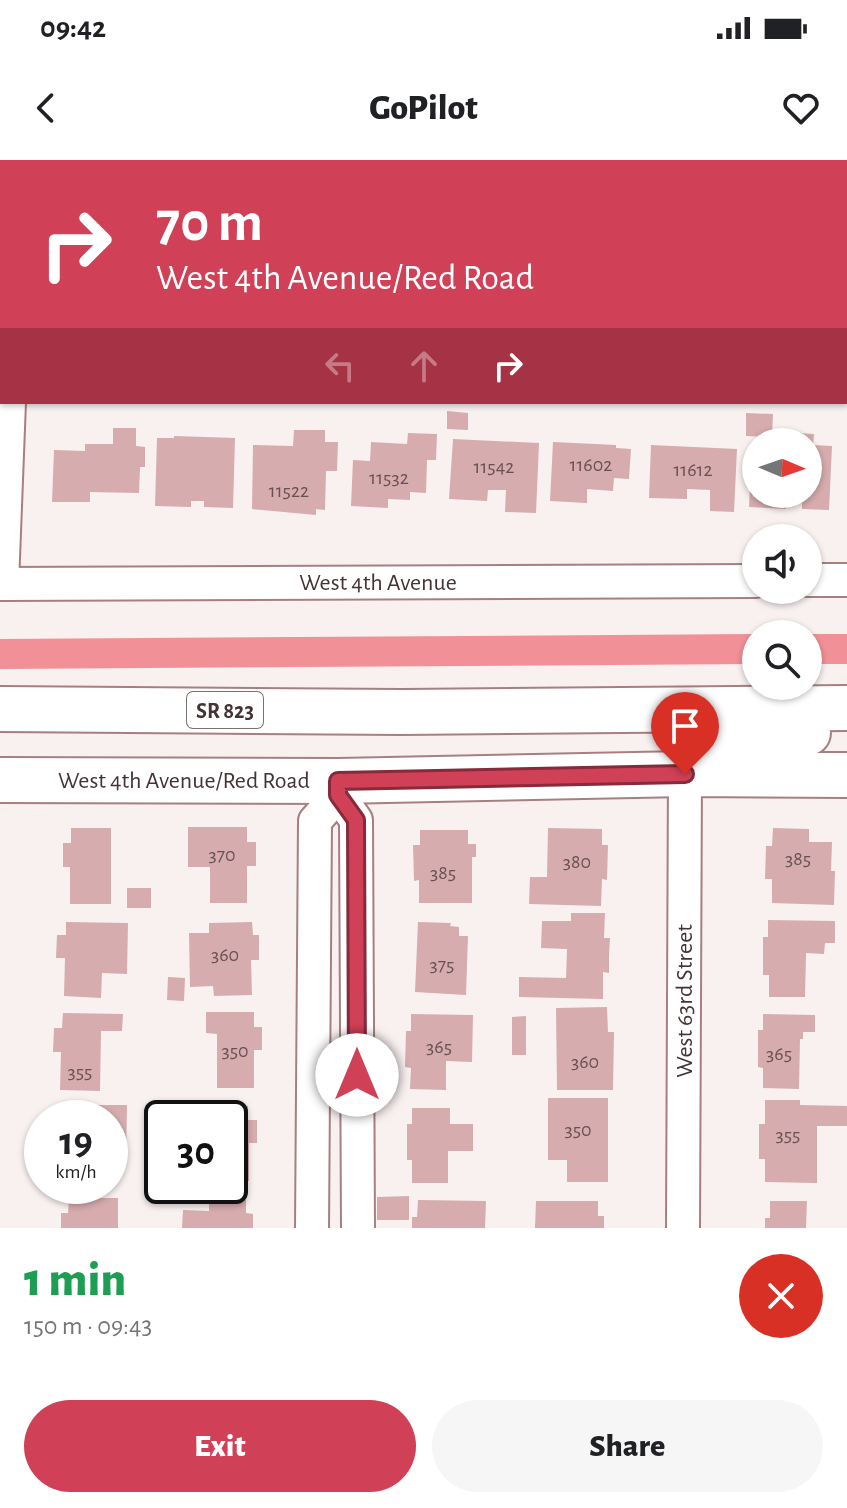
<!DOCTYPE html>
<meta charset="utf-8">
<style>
:root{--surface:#fff;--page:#f6f6f6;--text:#202124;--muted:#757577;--accent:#d04057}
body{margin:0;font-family:"Alegreya Sans",sans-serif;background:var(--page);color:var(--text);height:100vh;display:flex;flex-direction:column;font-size:30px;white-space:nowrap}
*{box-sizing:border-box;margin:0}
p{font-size:26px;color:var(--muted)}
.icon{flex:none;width:44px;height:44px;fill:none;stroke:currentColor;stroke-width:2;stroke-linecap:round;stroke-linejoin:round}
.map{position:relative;height:1068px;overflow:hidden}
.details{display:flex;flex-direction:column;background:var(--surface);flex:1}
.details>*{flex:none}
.top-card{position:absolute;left:0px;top:0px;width:848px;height:244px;box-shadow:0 2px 6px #0004;background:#d04057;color:#fff;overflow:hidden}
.needle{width:52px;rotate:92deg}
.fabs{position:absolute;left:742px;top:268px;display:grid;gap:16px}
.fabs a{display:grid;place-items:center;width:80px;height:80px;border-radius:50%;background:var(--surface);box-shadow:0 2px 6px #0004;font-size:40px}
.speed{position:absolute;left:24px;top:940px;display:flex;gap:16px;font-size:40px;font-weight:700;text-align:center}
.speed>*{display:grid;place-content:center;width:104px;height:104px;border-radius:50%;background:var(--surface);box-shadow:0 2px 6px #0004;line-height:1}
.speed small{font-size:20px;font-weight:400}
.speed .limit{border:4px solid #111;border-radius:12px;background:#fff;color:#111}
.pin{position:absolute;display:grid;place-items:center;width:68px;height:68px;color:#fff;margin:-82px -34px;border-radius:50% 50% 50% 0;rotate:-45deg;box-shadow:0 0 8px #0007}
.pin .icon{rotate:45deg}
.me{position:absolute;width:88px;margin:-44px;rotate:0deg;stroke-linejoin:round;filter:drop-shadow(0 0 6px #0008)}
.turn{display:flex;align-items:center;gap:28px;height:168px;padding:0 24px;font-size:36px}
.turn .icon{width:104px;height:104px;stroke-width:2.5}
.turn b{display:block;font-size:56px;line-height:68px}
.lanes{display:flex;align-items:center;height:76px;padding:0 24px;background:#0003;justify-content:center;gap:40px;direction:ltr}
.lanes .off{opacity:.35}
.round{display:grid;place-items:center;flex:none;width:84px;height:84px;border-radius:42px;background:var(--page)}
.headline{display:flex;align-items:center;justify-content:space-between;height:136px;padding:0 24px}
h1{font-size:48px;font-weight:800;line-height:60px;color:#1e9e55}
.primary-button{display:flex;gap:16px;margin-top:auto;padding:16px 24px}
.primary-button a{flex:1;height:92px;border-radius:48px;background:var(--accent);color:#fff;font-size:32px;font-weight:800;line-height:92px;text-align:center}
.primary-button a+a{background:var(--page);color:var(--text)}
.status{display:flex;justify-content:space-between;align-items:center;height:56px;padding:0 40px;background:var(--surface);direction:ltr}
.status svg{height:22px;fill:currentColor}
header{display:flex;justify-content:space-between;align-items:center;height:104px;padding:0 24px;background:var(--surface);font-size:36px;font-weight:800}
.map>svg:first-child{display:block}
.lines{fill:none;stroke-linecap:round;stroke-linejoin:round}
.canal{stroke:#f19097;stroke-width:30}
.building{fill:#d6acae}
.street-casing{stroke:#a77f81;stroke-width:36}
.primary-casing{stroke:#a77f81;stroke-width:48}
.street{stroke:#fff;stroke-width:32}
.primary{stroke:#fff;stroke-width:44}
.route-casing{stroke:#872a39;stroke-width:20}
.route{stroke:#d04057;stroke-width:14}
.labels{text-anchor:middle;stroke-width:7;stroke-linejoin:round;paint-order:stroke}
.number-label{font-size:20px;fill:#685152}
.shield{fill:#fff;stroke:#7c7071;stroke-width:2}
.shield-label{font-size:22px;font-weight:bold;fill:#443334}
.street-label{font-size:24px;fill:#443334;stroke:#fff}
</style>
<div class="status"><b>09:42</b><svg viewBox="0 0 49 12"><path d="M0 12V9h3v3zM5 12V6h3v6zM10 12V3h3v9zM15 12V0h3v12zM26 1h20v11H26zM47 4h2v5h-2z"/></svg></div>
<header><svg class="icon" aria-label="back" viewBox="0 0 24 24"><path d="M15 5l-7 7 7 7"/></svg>GoPilot<svg class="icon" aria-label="heart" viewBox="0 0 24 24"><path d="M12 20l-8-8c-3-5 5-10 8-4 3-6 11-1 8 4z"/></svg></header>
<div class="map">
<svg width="847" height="1068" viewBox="0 0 847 1068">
<rect width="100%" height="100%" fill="#f9f0f0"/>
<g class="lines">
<path class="canal" d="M 808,489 L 847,489
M 0,494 L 756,489"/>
</g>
<path class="building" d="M 447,251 L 468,253 L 468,270 L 447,269 Z
M 746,253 L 773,254 L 772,277 L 746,276 Z
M 113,268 L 136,268 L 136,286 L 145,287 L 145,307 L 140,307 L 139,333 L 90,332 L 90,342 L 52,342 L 54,290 L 85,291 L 85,284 L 113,284 Z
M 294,270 L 325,270 L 325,282 L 338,282 L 337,311 L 326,311 L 325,350 L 316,349 L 316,355 L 252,349 L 253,285 L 293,286 Z
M 780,272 L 814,274 L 813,285 L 832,286 L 829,350 L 802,349 L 802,337 L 794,336 L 794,334 L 808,334 L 808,282 L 780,282 Z
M 408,273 L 437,274 L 436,300 L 427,300 L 426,333 L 410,332 L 410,340 L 388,339 L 388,348 L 351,346 L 353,300 L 370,301 L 371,282 L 407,284 Z
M 174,276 L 235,278 L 233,348 L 204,347 L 204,341 L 191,341 L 191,347 L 155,346 L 157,278 L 174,278 Z
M 453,279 L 539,283 L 536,353 L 505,352 L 506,330 L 488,330 L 487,341 L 449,339 Z
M 553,282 L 616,285 L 616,288 L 631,289 L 629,319 L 614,318 L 613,331 L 587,329 L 587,343 L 550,341 Z
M 752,282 L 756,282 L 756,334 L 787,334 L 786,349 L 749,347 Z
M 651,285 L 737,289 L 734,352 L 710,351 L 710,330 L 687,329 L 687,339 L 649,338 Z
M 188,667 L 247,667 L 247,682 L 256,682 L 256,706 L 247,706 L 247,743 L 210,743 L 210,707 L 188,707 Z
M 71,668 L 111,668 L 111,744 L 70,744 L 70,707 L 63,707 L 63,683 L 71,683 Z
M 548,668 L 602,669 L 602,685 L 608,685 L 607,720 L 602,719 L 601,746 L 529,744 L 530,717 L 547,717 Z
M 773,668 L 809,669 L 809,682 L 832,682 L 831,711 L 835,711 L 834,745 L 772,743 L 772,719 L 765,719 L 766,686 L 772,686 Z
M 420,670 L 468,670 L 468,684 L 476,684 L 476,697 L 472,697 L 472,743 L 419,743 L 419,720 L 414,721 L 413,685 L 420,685 Z
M 127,728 L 151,728 L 151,748 L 127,748 Z
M 571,753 L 605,753 L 604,778 L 610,778 L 609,795 L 609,813 L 603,812 L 603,839 L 519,837 L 519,817 L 566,818 L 567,789 L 541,788 L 542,761 L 571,761 Z
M 768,760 L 835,761 L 835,783 L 825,783 L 824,794 L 806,793 L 805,837 L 769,837 L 769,815 L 763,815 L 763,777 L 768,777 Z
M 66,762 L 128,763 L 127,814 L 102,813 L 101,838 L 64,836 L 65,798 L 56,798 L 57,775 L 66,775 Z
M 252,762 L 253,775 L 259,775 L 259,800 L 251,800 L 252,835 L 214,836 L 213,826 L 190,827 L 189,773 L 209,773 L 209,763 Z
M 418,762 L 451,763 L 450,766 L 459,767 L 459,776 L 468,776 L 466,835 L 415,832 Z
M 168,817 L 185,818 L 184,841 L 167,840 Z
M 607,847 L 608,872 L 614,872 L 613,930 L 557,930 L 556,848 Z
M 206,852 L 254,852 L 254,867 L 262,867 L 262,890 L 254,890 L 254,928 L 217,928 L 217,874 L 206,873 Z
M 63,853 L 123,854 L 122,871 L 101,871 L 100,931 L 60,930 L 61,892 L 53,892 L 54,868 L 62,868 Z
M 411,854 L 473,855 L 472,902 L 446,901 L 446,930 L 410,929 L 411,908 L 405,907 L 406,871 L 411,871 Z
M 763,854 L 815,855 L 815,872 L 803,872 L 803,879 L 800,879 L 799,929 L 763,928 L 763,908 L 758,907 L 758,870 L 763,870 Z
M 526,856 L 526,895 L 512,895 L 512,857 Z
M 548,938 L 608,938 L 608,1022 L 567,1022 L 567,1000 L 548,1000 Z
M 765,940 L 800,940 L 800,945 L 847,946 L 847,966 L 817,966 L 817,1023 L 765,1022 L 765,999 L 759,999 L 759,964 L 765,964 Z
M 69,945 L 127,945 L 126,998 L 110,998 L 110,958 L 69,958 Z
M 175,945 L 248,946 L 248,960 L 257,960 L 257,983 L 249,983 L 249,1021 L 230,1021 L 230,958 L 175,958 Z
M 412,948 L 450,948 L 450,964 L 473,964 L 473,991 L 448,991 L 448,1023 L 412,1023 L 412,1000 L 407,1000 L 407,964 L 412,964 Z
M 409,1036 L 409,1060 L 377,1060 L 377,1037 Z
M 69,1038 L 118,1038 L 118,1068 L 61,1068 L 61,1053 L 68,1053 Z
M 209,1038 L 246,1040 L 246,1053 L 253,1054 L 253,1068 L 182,1068 L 183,1050 L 209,1051 Z
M 418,1040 L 486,1041 L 485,1068 L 412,1068 L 412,1057 L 417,1057 Z
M 536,1041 L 598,1041 L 598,1056 L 604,1056 L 604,1068 L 535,1068 Z
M 770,1041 L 807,1041 L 806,1068 L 765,1068 L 765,1058 L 770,1058 Z"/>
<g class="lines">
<g class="street-casing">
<path id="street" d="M 17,2 L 17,0
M 846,94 L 847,94
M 808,420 L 847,420
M 0,424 L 756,421
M 2,424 L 9,242
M 338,621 L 338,635 L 356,660 L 358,1068
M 312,1068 L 315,661 L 338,635
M 683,1068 L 685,614"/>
</g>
<g class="primary-casing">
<path id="primary" d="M 0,549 L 402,552 L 847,548
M 685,614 L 717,590 L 764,573 L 808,573
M 0,620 L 338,621 L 685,614 L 847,615"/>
</g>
<use href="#street" class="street"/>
<use href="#primary" class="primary"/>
</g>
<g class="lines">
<g class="route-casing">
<path id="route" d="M 357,915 L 356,660 L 338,635 L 338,621 L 685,614"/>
</g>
<use href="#route" class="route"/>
</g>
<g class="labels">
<g class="number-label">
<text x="591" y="311">11602</text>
<text x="494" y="313">11542</text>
<text x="693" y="316">11612</text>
<text x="389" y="324">11532</text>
<text x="289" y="337">11522</text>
<text x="222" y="701">370</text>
<text x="798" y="705">385</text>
<text x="577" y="708">380</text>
<text x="443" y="719">385</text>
<text x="225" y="801">360</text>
<text x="442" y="811">375</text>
<text x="439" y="893">365</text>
<text x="235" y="897">350</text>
<text x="779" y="900">365</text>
<text x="585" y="908">360</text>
<text x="80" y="918">355</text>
<text x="578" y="976">350</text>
<text x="788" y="981">355</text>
</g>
<rect class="shield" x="187" y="532" width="76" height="36" rx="6"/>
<g class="shield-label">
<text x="225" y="558">SR 823</text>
</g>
<g class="street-label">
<text x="378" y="430">West 4th Avenue</text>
<text x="184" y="628">West 4th Avenue/Red Road</text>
<text transform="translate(684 841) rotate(-90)" y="8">West 63rd Street</text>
</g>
</g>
</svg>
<div class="fabs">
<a><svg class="needle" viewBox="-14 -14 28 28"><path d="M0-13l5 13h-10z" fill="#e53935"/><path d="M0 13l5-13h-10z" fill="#757577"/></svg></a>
<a><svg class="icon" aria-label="sound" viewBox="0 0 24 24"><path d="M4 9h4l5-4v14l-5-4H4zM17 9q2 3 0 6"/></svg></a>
<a><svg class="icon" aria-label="search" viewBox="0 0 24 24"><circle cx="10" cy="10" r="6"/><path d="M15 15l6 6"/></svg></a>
</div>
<div class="speed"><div>19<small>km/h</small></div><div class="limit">30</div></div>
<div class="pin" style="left:685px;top:614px;background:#d93025"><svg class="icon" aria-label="arrive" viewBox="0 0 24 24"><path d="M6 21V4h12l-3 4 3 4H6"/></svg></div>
<svg class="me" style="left:357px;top:915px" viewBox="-20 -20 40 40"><circle r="19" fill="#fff"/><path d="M0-13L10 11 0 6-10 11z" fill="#d04057"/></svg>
<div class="top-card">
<div class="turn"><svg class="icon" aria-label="right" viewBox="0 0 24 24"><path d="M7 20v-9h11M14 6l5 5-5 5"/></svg><div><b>70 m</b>West 4th Avenue/Red Road</div></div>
<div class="lanes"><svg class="icon off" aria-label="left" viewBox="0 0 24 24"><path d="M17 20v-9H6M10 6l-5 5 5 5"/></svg><svg class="icon off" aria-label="ahead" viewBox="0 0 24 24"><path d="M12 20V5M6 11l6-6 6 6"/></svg><svg class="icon" aria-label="right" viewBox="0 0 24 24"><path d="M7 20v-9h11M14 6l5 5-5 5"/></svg></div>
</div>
</div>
<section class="details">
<div class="headline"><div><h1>1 min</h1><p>150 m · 09:43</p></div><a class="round" style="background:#d93025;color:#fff"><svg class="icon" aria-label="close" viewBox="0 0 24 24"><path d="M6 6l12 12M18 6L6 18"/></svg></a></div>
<div class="primary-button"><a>Exit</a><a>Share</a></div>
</section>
